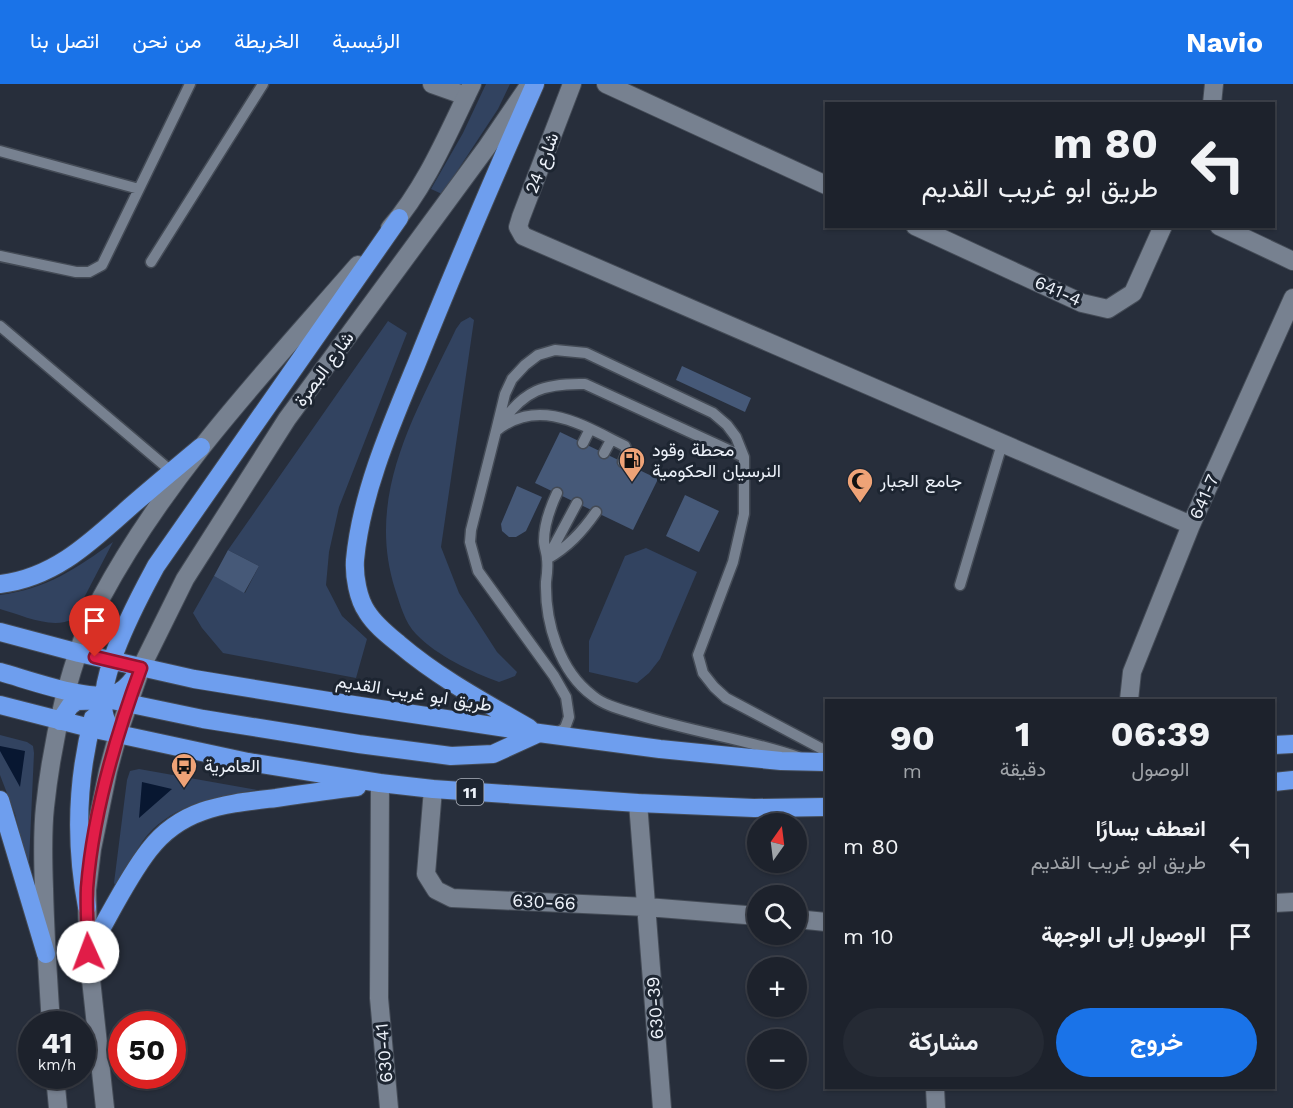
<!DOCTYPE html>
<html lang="ar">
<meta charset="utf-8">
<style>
:root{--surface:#1d222c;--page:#252a34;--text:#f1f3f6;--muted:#a0a4a9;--line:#3b3f48;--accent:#1a73e8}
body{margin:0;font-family:"Work Sans",Vazirmatn,sans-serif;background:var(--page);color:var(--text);direction:rtl;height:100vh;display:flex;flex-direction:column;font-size:22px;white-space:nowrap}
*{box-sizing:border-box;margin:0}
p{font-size:20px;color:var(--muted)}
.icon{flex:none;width:33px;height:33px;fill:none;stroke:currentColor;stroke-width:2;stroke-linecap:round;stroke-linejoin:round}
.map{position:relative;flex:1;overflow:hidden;direction:ltr}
.drawer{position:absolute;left:825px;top:615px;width:450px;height:390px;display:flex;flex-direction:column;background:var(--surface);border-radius:0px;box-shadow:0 2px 4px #0004,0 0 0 2px var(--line);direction:rtl}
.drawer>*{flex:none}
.banner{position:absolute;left:825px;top:18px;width:450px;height:126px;border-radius:0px;box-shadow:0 2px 4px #0004,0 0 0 2px var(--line);direction:rtl;background:#1d222c;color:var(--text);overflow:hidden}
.needle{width:39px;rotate:14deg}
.controls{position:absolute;left:747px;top:729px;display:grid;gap:12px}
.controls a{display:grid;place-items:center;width:60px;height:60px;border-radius:50%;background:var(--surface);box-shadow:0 2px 4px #0004,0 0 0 2px var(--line);font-size:30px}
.speed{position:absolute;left:18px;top:927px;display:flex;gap:12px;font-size:30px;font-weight:700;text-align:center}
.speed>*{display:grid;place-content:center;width:78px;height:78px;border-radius:50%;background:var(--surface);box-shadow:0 2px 4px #0004,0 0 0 2px var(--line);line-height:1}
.speed small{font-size:15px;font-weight:400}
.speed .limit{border:9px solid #d22;background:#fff;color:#111}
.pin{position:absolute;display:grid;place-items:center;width:51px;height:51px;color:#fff;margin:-62px -26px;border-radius:50% 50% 50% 0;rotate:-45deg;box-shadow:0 0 6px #0007}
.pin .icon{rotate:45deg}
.me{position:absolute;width:66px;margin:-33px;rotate:358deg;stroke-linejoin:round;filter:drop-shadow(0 0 4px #0008)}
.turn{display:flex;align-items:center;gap:21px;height:126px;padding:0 18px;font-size:27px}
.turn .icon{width:78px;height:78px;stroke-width:2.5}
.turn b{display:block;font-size:42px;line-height:51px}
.eta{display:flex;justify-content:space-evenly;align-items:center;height:102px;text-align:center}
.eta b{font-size:36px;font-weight:700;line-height:42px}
.cta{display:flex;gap:12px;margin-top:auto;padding:12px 18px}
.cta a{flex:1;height:69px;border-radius:36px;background:var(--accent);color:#fff;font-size:24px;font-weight:700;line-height:69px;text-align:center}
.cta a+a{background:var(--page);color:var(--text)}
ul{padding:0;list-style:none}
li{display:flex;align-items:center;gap:18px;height:90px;padding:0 18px}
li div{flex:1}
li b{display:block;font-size:22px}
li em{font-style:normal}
header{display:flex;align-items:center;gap:36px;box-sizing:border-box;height:84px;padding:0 30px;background:var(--accent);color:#fff}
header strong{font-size:28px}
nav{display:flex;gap:33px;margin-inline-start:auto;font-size:21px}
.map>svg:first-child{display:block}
.green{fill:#324360}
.water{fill:#081731}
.building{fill:#465978}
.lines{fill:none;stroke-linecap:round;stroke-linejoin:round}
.lane-casing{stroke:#444b56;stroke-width:13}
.street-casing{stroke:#444b56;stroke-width:20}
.secondary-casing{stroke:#444b56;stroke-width:20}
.highway-casing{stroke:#444b56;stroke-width:20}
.lane{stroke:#778190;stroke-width:10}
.street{stroke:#778190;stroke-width:18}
.secondary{stroke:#778190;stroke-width:18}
.highway{stroke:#6e9eee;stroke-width:18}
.route-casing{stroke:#92132f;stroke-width:15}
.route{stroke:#e11d48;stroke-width:10}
.labels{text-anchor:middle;stroke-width:6;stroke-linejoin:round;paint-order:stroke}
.shield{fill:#1d2531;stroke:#afb4be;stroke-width:1.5}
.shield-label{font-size:16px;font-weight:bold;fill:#edf2fa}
.street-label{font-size:18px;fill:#edf2fa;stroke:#1d2531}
.poi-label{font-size:18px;fill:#edf2fa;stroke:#1d2531;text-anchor:start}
</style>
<header>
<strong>Navio</strong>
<nav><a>الرئيسية</a><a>الخريطة</a><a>من نحن</a><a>اتصل بنا</a></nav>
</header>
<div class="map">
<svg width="1293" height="1024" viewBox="0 0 1293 1024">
<rect width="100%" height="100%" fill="#272e3b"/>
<path class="green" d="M 486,0 L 510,0 L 498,25 L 442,110 L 431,105 L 463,49 Z
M 470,233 L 474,236 L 441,463 L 459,509 L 497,568 L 517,588 L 515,592 L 499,598 C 472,588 437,572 416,550 C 405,539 400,520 395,505 C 365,410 416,329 456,245 L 461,238 Z
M 388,237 L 407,249 L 339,423 L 329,468 L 326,501 L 342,532 L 367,555 L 356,594 L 223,569 L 202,544 L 193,529 L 214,492 L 245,509 L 259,482 L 228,466 Z
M 113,458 L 73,535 C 52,546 22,531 0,525 L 0,511 C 46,505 76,485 113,458 Z
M 646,464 L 697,488 L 660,575 L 649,589 L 637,599 L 589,588 L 589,557 L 625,472 Z
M 0,651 L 27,658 L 33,662 L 34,669 L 29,778 L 26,777 L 15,730 L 0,691 Z
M 139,685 L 257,706 C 219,712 182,718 153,745 C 137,760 129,783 119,801 L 116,802 L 114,799 L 127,696 L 130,687 Z"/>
<path class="water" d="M 0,662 L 25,667 L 20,703 L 0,667 Z
M 142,698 L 172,705 L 139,734 Z"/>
<path class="building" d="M 682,282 L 751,314 L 745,328 L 676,296 Z
M 560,348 L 658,395 L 633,446 L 535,399 Z
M 517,402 L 542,413 L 526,447 L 516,453 L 509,453 L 502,447 L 501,440 Z
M 685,411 L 719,427 L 699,468 L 666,452 Z
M 228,466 L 259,482 L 244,509 L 214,492 Z"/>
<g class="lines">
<g class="lane-casing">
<path id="lane" d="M 0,67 L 139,105
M 0,172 L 76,188 L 89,188 L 102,181 L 190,0
M 151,178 L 263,0
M 0,242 L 171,387
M 500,341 C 524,306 544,299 585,300 L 744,373
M 496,347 L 505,310 L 512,295 L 525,281 L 538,271 L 555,266 L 586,269 L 713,329 L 727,341 L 736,353 L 744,373 L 744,430 L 733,478 L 698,571 L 703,589 L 714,603 L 726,614 L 826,667
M 583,359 L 590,345
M 604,369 L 611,356
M 557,409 C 550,424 544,440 544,457 C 544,463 547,469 547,475 C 548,483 547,491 546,498 C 545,538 559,587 593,612 C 605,622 624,626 639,631 C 692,648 746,655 798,673
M 547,475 C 568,463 582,448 596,428
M 547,475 L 577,419
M 960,501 L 1002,360
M 554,651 L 565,644 L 569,633 L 566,613 L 554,592 L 478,487 L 470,458 L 471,446 L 496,347 C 539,312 584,342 625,362 L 627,368 L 623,378"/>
</g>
<g class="street-casing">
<path id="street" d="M 432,0 L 466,12
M 572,0 L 521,133 L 518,143 L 523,152 L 1191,441
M 606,0 L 826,101
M 1212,20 L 1214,0
M 915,142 L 1082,219 L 1108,225 L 1133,209 L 1163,142
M 1219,142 L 1293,177
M 1129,616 L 1132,588 L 1191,441 L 1293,214
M 380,699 L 379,914 L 389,1024
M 433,705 L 426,790 L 436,806 L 452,814 L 647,823 L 758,832
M 638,719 L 662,1024
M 1274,819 L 1293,818
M 796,835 L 826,838
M 935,1004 L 936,1024"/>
</g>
<g class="secondary-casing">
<path id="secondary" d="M 390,144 C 426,103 448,49 472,0
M 51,940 C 48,895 45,850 44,805 C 43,778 42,750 45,723 C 52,657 70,573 101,514 C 168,389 266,287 358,181
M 55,992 L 58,1024
M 105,1024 L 88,868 L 87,806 L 92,765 L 108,687 L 118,650 L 141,584 L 185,495 L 287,335 L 487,63 L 530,0"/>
</g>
<g class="highway-casing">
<path id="highway" d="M 0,500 C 54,494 91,458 130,423 C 153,403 177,383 201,363
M 0,548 L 79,569 L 194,595 L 347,620 L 539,649 L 660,665 L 781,677 L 826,678
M 0,588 C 27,595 95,621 119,608 C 129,603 135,593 141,584
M 0,621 L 90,644 L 248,678 L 380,699 L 433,705 L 638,719 L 754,724 L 826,723
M 60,637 L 70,622 L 77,617 L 112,616 L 203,635 L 359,660 L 451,672 L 493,670 L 539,649
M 529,644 C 484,618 439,594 399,560 C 388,551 375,541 367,528 C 358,515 354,492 355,476 C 361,410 391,341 416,281 C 454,186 494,93 535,0
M 118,650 C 75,626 140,512 156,482 L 399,134
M 1274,661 L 1293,660
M 1274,698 L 1293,696
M 0,716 L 46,870
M 87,823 C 75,760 77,695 93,634
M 88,868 C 108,835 125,797 149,766 C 182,723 226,720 276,714 C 303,710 330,706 357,703"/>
</g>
<use href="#lane" class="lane"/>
<use href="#street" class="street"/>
<use href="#secondary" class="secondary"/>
<use href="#highway" class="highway"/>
</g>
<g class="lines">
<g class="route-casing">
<path id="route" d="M 88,868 C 88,847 86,825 87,804 C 93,728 115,654 141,584 L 95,573"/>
</g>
<use href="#route" class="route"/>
</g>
<defs>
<g id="fuel-pin" transform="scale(1.35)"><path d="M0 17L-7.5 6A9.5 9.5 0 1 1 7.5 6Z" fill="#efa377" stroke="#1d2531"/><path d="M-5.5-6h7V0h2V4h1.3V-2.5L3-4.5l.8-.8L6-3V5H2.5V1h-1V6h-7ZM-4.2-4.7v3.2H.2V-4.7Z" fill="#111"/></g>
<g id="mosque-pin" transform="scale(1.35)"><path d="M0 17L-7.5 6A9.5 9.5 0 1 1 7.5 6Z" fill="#efa377" stroke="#1d2531"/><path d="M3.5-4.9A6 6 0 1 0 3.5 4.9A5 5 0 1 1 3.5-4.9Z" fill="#111"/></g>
<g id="bus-pin" transform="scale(1.35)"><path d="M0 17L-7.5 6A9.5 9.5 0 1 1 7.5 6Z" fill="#efa377" stroke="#1d2531"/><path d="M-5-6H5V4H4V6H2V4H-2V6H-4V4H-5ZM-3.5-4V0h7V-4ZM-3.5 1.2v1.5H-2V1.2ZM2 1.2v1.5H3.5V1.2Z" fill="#111"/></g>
</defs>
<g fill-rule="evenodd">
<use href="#fuel-pin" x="632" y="376"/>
<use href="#mosque-pin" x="860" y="397"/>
<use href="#bus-pin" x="184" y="682"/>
</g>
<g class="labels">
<rect class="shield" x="456.5" y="695" width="27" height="26" rx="4.5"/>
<g class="shield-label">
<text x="470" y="714">11</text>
</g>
<g class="street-label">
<text transform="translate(542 79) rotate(-69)" y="6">شارع 24</text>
<text transform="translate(1058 207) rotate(24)" y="6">641-4</text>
<text transform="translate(324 285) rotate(-54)" y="6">شارع البصرة</text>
<text transform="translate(1204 413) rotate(-66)" y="6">641-7</text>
<text transform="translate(414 609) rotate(9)" y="6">طريق ابو غريب القديم</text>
<text transform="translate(544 818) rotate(3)" y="6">630-66</text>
<text transform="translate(655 924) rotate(-94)" y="6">630-39</text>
<text transform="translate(384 969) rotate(-95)" y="6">630-41</text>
</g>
<g class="poi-label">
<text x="652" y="372">محطة وقود<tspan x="652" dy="21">النرسيان الحكومية</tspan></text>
<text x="880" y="403">جامع الجبار</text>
<text x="204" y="688">العامرية</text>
</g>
</g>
</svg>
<div class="controls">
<a><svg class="needle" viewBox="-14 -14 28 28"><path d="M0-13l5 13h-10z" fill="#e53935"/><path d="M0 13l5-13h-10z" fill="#a0a4a9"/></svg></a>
<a><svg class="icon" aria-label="search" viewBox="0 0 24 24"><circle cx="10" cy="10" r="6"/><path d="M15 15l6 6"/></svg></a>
<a>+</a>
<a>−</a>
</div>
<div class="speed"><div>41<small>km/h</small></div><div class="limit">50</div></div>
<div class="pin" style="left:95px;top:573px;background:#d93025"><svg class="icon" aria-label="arrive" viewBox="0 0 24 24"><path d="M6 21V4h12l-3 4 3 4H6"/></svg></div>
<svg class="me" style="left:88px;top:868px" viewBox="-20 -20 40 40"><circle r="19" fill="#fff"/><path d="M0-13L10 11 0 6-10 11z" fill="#e11d48"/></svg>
<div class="banner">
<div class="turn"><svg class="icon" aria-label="left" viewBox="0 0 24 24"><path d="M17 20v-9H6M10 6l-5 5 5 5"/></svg><div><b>80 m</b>طريق ابو غريب القديم</div></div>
</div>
<section class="drawer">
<div class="eta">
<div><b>06:39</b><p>الوصول</p></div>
<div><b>1</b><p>دقيقة</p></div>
<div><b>90</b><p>m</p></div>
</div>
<ul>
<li><svg class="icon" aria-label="left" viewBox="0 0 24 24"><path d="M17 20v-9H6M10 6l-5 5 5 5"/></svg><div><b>انعطف يسارًا</b><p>طريق ابو غريب القديم</p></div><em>80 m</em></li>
<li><svg class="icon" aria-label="arrive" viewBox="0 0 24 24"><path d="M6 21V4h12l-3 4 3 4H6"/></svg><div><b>الوصول إلى الوجهة</b></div><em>10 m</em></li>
</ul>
<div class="cta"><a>خروج</a><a>مشاركة</a></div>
</section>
</div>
